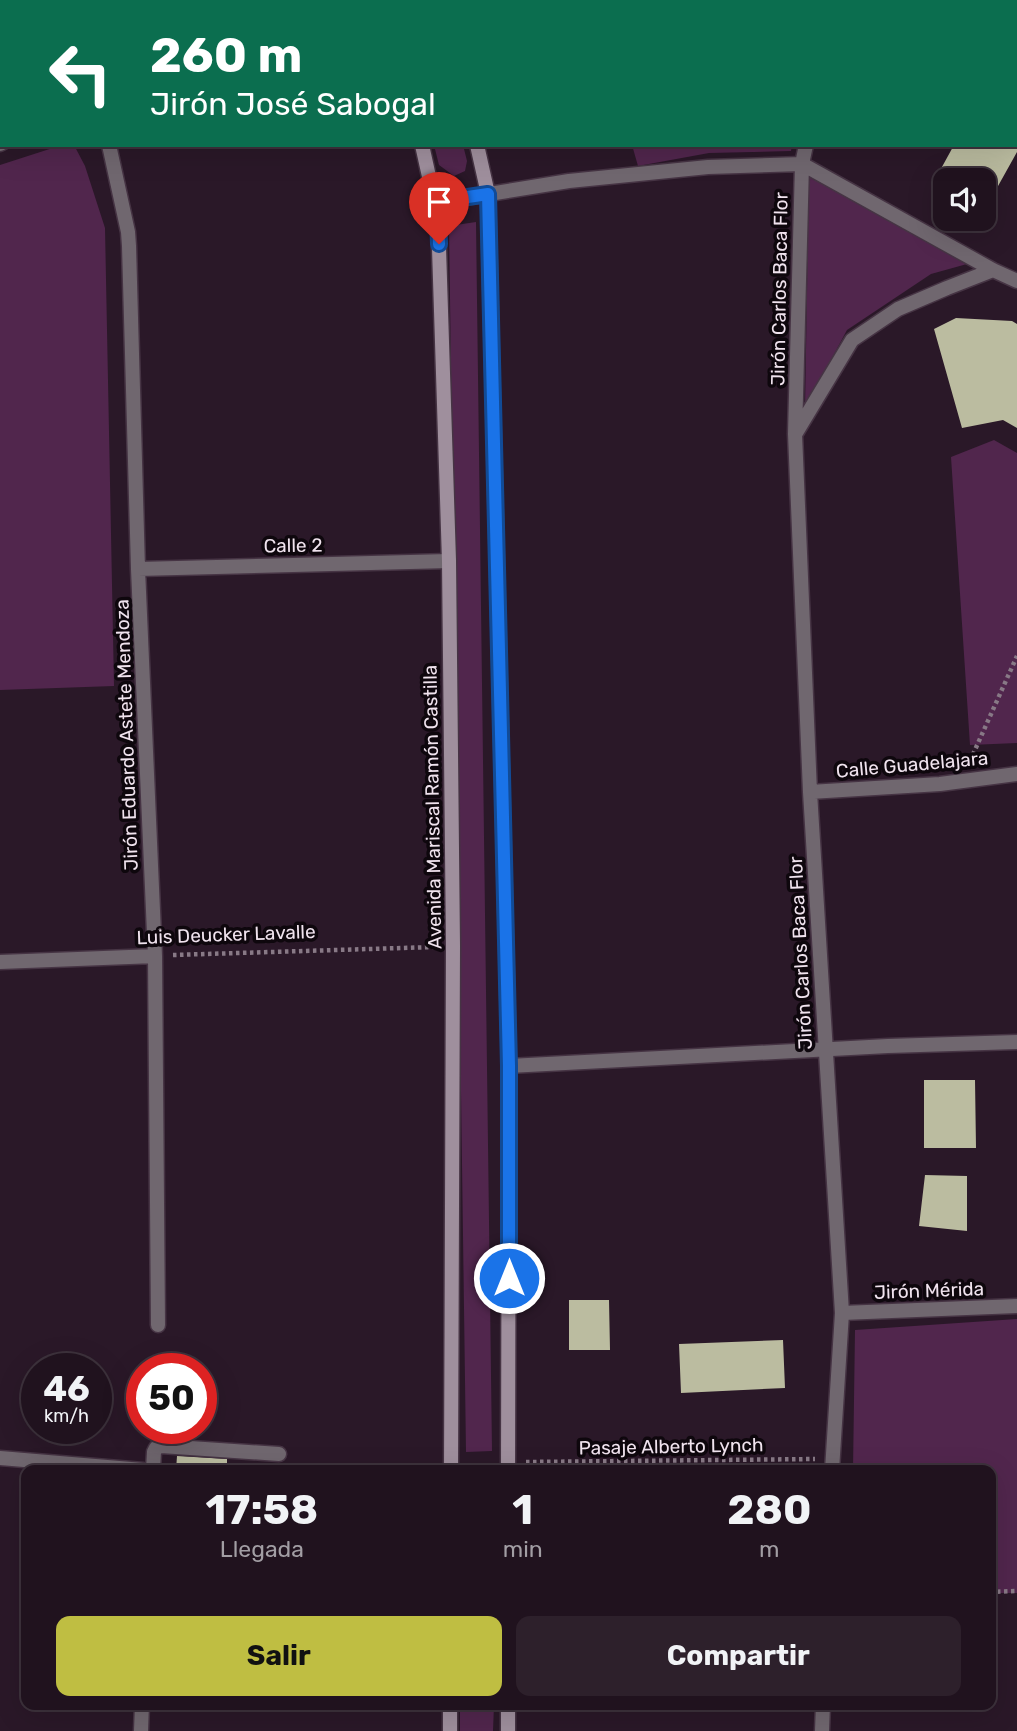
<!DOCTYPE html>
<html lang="es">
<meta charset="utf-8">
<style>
:root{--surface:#20121e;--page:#2d202b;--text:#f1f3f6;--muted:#a29ea4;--line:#3d323c;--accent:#bfbe42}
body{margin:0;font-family:Rubik,sans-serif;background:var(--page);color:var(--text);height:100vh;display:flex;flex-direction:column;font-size:26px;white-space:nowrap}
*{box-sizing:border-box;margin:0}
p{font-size:23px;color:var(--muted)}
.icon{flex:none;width:38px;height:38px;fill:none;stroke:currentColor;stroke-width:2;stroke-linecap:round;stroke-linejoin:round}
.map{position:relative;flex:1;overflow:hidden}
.sheet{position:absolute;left:21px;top:1465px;width:975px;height:245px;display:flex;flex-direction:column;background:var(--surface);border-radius:14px;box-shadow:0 7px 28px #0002,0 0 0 2px var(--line)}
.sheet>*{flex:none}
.hud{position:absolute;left:0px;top:0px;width:1018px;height:147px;box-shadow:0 7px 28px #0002,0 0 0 2px var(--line);background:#0b6e4f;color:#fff;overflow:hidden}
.tools{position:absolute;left:933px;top:168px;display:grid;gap:14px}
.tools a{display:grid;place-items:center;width:63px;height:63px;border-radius:14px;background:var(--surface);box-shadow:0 7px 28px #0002,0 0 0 2px var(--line);font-size:35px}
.speed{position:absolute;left:21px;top:1353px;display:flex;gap:14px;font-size:35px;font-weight:700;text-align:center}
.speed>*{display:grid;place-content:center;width:91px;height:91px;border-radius:50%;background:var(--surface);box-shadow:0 7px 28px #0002,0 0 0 2px var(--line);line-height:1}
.speed small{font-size:18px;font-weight:400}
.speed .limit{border:10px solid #d22;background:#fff;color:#111}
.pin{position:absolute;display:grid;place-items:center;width:60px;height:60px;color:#fff;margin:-72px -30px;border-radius:50% 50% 50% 0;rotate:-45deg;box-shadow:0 0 7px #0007}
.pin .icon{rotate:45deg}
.me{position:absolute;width:77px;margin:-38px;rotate:0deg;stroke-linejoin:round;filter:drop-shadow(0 0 5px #0008)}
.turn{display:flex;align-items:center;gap:24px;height:147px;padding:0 35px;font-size:32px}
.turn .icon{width:91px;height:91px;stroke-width:2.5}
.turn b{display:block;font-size:49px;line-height:60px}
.eta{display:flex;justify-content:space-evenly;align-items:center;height:119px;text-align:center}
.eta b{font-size:42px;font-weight:700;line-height:49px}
.button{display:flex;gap:14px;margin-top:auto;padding:14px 35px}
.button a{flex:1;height:80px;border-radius:14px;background:var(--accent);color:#111;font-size:28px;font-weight:700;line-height:80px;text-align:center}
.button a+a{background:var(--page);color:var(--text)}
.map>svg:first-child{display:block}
.green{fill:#51264d}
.building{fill:#bbbca0}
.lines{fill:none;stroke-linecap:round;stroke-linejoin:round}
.minor-casing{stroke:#463444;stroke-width:17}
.secondary-casing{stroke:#463444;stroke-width:17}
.path{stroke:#887986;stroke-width:4.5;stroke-dasharray:3.5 3.5;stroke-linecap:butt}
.minor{stroke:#70676f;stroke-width:14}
.secondary{stroke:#9f8f9d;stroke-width:14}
.route-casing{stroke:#114b97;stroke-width:18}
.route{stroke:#1a73e8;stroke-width:12}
.labels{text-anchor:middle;stroke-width:7;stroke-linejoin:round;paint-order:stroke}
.street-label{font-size:19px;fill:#f0e3ee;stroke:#0e070d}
</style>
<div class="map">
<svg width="1017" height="1731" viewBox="0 0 1017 1731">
<rect width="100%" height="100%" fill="#2a1828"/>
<path class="green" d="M 595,0 L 829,0 L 829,2 L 595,2 Z
M 62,145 L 74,145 L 85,166 L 105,228 L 114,686 L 0,690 L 0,165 Z
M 434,145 L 463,145 L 467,161 L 465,171 L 454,176 L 439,165 Z
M 632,145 L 792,145 L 791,151 L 709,153 L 638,166 Z
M 809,175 L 967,264 L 931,274 L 847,330 L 805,408 Z
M 476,222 L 492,1451 L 466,1452 L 449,226 Z
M 994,440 L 1017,453 L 1017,743 L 970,745 L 951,457 Z
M 1017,1319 L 1017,1593 L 991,1593 L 990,1470 L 853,1470 L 855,1330 Z
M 460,1705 L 494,1705 L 493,1731 L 460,1731 Z"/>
<path class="building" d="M 954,145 L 1017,145 L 1017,152 L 988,204 L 984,201 L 984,180 L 945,180 L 937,176 Z
M 956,318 L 1012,321 L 1017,324 L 1017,428 L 1003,420 L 962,428 L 934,329 Z
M 924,1080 L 975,1080 L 976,1148 L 924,1148 Z
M 925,1175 L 967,1176 L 967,1231 L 919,1226 Z
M 569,1300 L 609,1300 L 610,1350 L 569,1350 Z
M 783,1340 L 785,1388 L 681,1393 L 679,1344 Z
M 177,1456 L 227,1459 L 227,1470 L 176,1470 Z"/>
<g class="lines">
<g class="minor-casing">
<path id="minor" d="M 68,0 L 68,2
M 839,2 L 839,0
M 0,144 L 2,143
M 109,145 L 128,232 L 129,246 L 138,569 L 155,956 L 158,1325
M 806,145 L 802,164 L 795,434 L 810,792 L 842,1313 L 832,1470
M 434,203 L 569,181 L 708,167 L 802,164 L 993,270 L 1017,281
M 796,433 L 852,340 L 898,309 L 947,288 L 993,270
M 138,569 L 449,561
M 810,792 L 940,784 L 1017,774
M 0,962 L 155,956
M 509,1066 L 888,1046 L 1017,1042
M 842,1313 L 1017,1306
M 0,1458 L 143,1470
M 153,1470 L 154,1452 L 156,1448 L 161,1446 L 279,1454
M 141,1731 L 142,1704
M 822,1731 L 823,1704"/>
</g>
<g class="secondary-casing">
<path id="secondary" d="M 389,0 L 389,2
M 444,0 L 444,2
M 422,145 L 438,217 L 449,561 L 453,946 L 451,1470
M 477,145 L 488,194 L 509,1066 L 508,1470
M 450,1731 L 450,1704
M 508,1731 L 508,1704"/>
</g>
<path class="path" d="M 710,0 L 711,2
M 744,2 L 744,0
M 970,761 L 1017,656
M 173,955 L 434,947
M 526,1462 L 815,1459
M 990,1592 L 1017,1591"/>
<use href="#minor" class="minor"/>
<use href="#secondary" class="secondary"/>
</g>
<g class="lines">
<g class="route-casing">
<path id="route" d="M 439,244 L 438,217 L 434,202 L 488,194 L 509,1066 L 509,1278"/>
</g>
<use href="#route" class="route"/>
</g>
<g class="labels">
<g class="street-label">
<text transform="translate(779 289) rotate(-89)" y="7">Jirón Carlos Baca Flor</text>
<text transform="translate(293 545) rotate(-1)" y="7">Calle 2</text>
<text transform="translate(126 735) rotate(-92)" y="7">Jirón Eduardo Astete Mendoza</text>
<text transform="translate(912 764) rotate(-5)" y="7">Calle Guadelajara</text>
<text transform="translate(432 807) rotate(-91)" y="7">Avenida Mariscal Ramón Castilla</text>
<text transform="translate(226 934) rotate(-2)" y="7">Luis Deucker Lavalle</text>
<text transform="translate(800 953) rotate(-93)" y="7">Jirón Carlos Baca Flor</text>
<text transform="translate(929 1290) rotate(-2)" y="7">Jirón Mérida</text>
<text transform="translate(671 1446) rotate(-1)" y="7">Pasaje Alberto Lynch</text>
</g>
</g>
</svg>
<div class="tools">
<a><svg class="icon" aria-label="sound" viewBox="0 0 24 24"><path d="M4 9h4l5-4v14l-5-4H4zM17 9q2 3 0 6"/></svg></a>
</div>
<div class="speed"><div>46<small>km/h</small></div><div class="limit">50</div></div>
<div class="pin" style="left:439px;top:244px;background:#d93025"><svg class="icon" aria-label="arrive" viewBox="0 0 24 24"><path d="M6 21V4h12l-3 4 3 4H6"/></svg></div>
<svg class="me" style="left:509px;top:1278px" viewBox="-20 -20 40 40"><circle r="17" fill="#1a73e8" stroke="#fff" stroke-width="3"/><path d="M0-11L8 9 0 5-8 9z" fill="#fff"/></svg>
<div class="hud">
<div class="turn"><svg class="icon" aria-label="left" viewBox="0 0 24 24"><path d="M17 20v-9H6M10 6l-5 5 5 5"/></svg><div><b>260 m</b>Jirón José Sabogal</div></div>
</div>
<section class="sheet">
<div class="eta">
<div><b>17:58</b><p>Llegada</p></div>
<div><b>1</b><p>min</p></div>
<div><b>280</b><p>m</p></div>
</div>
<div class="button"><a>Salir</a><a>Compartir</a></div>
</section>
</div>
